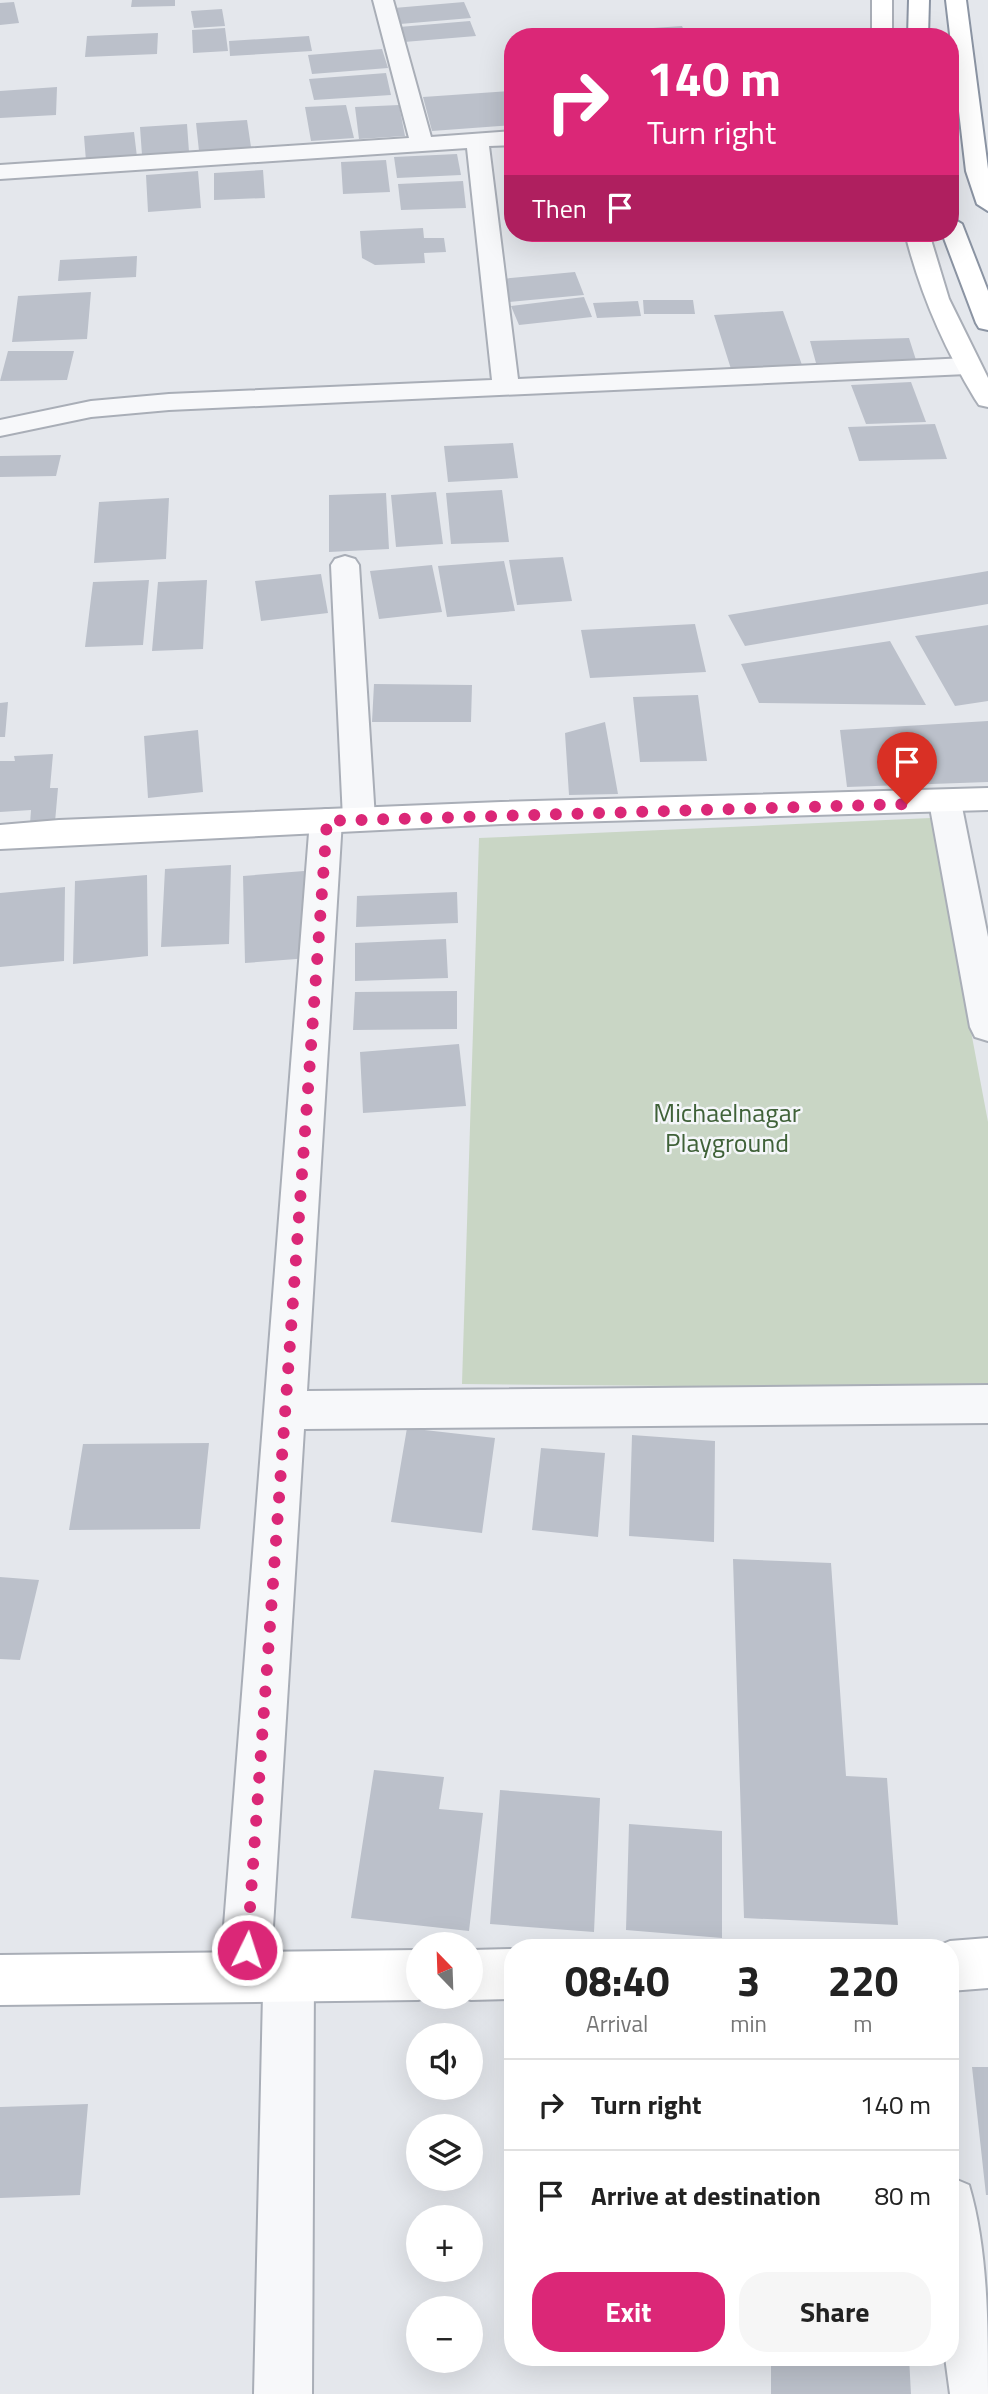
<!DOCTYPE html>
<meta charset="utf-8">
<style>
:root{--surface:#fff;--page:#f6f6f6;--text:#222;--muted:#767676;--line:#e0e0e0;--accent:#db2777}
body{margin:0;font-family:"Titillium Web",sans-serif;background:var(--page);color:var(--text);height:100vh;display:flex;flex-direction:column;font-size:26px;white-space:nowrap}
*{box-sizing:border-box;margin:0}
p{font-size:23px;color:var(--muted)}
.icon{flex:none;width:38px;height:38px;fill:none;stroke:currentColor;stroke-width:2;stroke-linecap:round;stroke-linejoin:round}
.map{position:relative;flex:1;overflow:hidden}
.drawer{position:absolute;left:504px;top:1939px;width:455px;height:427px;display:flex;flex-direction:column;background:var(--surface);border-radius:28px;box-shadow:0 7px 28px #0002}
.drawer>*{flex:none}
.hud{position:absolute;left:504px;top:28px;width:455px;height:214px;border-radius:28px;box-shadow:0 7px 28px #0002;background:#db2777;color:#fff;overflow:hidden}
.needle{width:46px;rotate:337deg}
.tools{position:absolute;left:406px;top:1932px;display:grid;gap:14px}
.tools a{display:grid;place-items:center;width:77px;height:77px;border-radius:50%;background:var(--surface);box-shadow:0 7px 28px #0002;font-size:35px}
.pin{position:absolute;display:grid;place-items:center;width:60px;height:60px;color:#fff;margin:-72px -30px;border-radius:50% 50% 50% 0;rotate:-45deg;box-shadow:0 0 7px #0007}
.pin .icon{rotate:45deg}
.me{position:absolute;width:77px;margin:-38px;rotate:4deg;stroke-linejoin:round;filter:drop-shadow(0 0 5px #0008)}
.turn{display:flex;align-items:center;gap:24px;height:147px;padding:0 28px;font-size:32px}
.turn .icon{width:91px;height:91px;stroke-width:2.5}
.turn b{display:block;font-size:49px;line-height:60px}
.then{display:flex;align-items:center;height:66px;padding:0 28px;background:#0003;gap:14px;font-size:26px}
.eta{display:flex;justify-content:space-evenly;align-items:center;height:119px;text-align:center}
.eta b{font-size:42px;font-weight:700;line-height:49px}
.cta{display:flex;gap:14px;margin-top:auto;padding:14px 28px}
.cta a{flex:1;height:80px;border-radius:28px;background:var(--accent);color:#fff;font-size:28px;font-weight:700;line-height:80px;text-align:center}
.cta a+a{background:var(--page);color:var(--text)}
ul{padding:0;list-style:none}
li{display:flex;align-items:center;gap:21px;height:91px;padding:0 28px;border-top:2px solid var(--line)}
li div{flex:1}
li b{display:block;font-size:26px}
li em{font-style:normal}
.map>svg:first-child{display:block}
.green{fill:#c9d6c5}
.building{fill:#bbc0ca}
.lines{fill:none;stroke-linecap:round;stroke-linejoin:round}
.street-casing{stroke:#a9aeb7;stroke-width:4}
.secondary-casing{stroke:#a9aeb7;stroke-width:4}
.highway-casing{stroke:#8b94a3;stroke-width:4}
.street{fill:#f7f8fa;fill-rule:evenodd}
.secondary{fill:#fff;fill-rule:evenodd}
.highway{fill:#fff;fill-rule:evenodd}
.route{stroke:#db2777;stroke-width:12;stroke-dasharray:0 21.6}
.labels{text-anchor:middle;stroke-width:5;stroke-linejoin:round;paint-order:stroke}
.park-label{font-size:26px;fill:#3f6138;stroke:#f4f6f9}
</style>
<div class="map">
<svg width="988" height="2394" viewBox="0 0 988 2394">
<rect width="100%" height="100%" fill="#e4e7ec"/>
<path class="green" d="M 931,818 L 988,1122 L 988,1389 L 462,1384 L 479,838 Z"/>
<path class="building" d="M 132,0 L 175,0 L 175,6 L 131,7 Z
M 14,2 L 19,23 L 0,25 L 0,3 Z
M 464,2 L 471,18 L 400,24 L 394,8 Z
M 222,9 L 225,26 L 194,28 L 191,11 Z
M 470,21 L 476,36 L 404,42 L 399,27 Z
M 682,26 L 687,37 L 583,37 L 581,33 Z
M 225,28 L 228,51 L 193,53 L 192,30 Z
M 158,33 L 157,54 L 85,57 L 87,36 Z
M 309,36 L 312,51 L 230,56 L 229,41 Z
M 382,49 L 388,68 L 312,74 L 308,55 Z
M 386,73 L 391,95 L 314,100 L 309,79 Z
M 57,87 L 56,115 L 0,118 L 0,91 Z
M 511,91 L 513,125 L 432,131 L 423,97 Z
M 346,105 L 354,138 L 311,141 L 305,107 Z
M 399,105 L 405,136 L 359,139 L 355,107 Z
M 247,120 L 251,147 L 199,151 L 196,123 Z
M 187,124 L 189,152 L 142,155 L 140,127 Z
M 134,132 L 137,157 L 86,161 L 84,136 Z
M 457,154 L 461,175 L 397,178 L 394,157 Z
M 386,160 L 390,192 L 343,194 L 341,162 Z
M 263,170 L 265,198 L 214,200 L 214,173 Z
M 198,171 L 201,208 L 148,212 L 146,175 Z
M 463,181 L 466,208 L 401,210 L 398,184 Z
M 423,228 L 424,238 L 444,238 L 446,252 L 424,253 L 425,263 L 375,265 L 362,258 L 360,231 Z
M 137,256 L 136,277 L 58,281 L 60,260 Z
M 575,272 L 584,295 L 509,302 L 501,279 Z
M 91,292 L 87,339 L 12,342 L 18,296 Z
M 584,297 L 592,317 L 519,325 L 511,306 Z
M 643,300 L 693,300 L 695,314 L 644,314 Z
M 638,301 L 641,316 L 597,318 L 593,303 Z
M 783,311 L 802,365 L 731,369 L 714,315 Z
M 909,338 L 916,360 L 816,363 L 810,341 Z
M 8,351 L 74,351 L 67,380 L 0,381 Z
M 911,382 L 926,422 L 866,424 L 851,385 Z
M 935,424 L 947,459 L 859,461 L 848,427 Z
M 513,443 L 518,478 L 448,482 L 444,446 Z
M 61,455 L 56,476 L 0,477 L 0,456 Z
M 502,490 L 509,542 L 451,544 L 446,493 Z
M 436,492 L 443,544 L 396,547 L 391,495 Z
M 386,493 L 389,549 L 329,552 L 329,495 Z
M 169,498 L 166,559 L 94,563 L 99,502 Z
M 563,557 L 572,601 L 517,605 L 509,560 Z
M 504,561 L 515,611 L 447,617 L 438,566 Z
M 432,565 L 442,612 L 379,619 L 370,571 Z
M 988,571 L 988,604 L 745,646 L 728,615 Z
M 321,574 L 328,613 L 261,621 L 255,581 Z
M 149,580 L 143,645 L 85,647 L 93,582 Z
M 207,580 L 203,649 L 152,651 L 158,582 Z
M 695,624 L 706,672 L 590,678 L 581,630 Z
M 988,625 L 988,701 L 955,706 L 915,636 Z
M 890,641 L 926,705 L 759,703 L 741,664 Z
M 374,684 L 472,685 L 471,722 L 372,722 Z
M 698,695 L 707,761 L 640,762 L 633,697 Z
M 8,702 L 5,737 L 0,737 L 0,703 Z
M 988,721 L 988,782 L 847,787 L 840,730 Z
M 605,722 L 618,794 L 569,795 L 565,733 Z
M 198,730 L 203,792 L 148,798 L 144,736 Z
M 53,754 L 50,788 L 58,788 L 55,822 L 30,824 L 31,810 L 0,812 L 0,761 L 15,761 L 14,756 Z
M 231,865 L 229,944 L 161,947 L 165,869 Z
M 304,871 L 309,958 L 245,963 L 243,876 Z
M 147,875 L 148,956 L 73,964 L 75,881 Z
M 65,887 L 64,961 L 0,967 L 0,893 Z
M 457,892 L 458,923 L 356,927 L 357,896 Z
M 446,939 L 448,978 L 355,981 L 355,943 Z
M 457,991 L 457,1029 L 353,1030 L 355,992 Z
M 459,1044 L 466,1106 L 363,1113 L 360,1052 Z
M 407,1428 L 495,1438 L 482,1533 L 391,1522 Z
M 632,1435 L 715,1441 L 714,1542 L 629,1536 Z
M 209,1443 L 200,1529 L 69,1530 L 83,1444 Z
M 541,1448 L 605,1453 L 598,1537 L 532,1530 Z
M 733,1559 L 831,1563 L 846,1776 L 887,1778 L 898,1925 L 744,1918 Z
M 0,1577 L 39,1580 L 20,1660 L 0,1659 Z
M 374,1770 L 444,1777 L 439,1809 L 483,1813 L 469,1931 L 351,1918 Z
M 500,1790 L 600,1798 L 594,1932 L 490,1924 Z
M 629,1824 L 722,1831 L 722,1938 L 626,1930 Z
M 972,2067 L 988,2067 L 988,2195 L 986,2195 Z
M 88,2104 L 80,2195 L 0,2198 L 0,2107 Z
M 771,2357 L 909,2357 L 911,2394 L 771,2394 Z"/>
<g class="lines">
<g class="street-casing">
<path id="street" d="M 373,0 L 393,0 L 431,137 L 513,131 L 513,145 L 489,146 L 518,379 L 967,358 L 976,361 L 980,366 L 976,371 L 967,374 L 169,410 L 91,417 L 0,436 L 0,420 L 91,401 L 169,394 L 492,380 L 467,148 L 0,179 L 0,165 L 409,138 Z
M 345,556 L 355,559 L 359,565 L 375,819 L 371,827 L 359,830 L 347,827 L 343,819 L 331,565 L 335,559 Z
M 945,791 L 956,794 L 961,802 L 988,937 L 988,1041 L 975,1037 L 970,1027 L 929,802 L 934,794 Z
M 326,809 L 338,812 L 342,820 L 307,1391 L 988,1385 L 988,1423 L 304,1429 L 271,1959 L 289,1952 L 307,1959 L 314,1977 L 312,2394 L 254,2394 L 263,1994 L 245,2002 L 227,1995 L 220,1977 L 310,820 L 314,812 Z
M 950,2177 L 969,2185 C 988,2249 988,2325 988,2394 L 950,2394 L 945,2357 L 950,2357 Z"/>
</g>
<g class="secondary-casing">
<path id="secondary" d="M 872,0 L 892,0 L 892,37 L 872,37 Z
M 905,233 L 929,233 L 949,299 L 988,378 L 988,407 L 979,405 L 975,399 C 943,346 920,293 905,233 Z
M 988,788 L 988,810 L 501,824 L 0,849 L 0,825 L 59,820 L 501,802 Z
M 988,1938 L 988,1988 L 950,1991 L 950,1948 L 933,1948 L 950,1941 Z
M 513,1949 L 513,1999 L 471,2000 L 462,1997 L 471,1997 L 471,1950 Z
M 418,1950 L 418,1997 L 427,1997 L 418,2000 L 0,2005 L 0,1955 Z"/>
</g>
<g class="highway-casing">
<path id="highway" d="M 909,0 L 929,0 L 928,37 L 908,37 Z
M 946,0 L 966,0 L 988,169 L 988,211 L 977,204 L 966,171 Z
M 950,217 L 962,224 L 988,291 L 988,330 L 979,328 L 976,323 L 942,233 L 950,233 Z"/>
</g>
<use href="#street" class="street"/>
<use href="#secondary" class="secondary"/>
<use href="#highway" class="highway"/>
</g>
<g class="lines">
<path class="route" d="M 247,1950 L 327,821 L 907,804"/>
</g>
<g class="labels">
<g class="park-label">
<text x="727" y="1122">Michaelnagar<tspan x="727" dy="30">Playground</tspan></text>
</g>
</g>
</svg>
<div class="tools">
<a><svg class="needle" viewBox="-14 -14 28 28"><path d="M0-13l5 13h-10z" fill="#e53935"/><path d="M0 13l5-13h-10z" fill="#767676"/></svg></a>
<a><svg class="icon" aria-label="sound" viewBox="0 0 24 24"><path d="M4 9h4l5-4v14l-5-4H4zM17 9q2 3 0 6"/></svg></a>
<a><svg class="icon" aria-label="layers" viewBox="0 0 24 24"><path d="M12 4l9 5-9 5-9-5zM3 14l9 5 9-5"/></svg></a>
<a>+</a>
<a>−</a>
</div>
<div class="pin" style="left:907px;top:804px;background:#d93025"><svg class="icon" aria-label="arrive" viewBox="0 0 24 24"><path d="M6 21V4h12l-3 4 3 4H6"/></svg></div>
<svg class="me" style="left:247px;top:1950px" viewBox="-20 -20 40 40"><circle r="17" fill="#db2777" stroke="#fff" stroke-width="3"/><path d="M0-11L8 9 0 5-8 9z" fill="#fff"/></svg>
<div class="hud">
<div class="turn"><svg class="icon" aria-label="right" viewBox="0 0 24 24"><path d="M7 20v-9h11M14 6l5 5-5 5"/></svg><div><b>140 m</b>Turn right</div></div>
<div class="then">Then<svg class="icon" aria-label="arrive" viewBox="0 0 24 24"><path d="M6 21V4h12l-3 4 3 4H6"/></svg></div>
</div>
<section class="drawer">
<div class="eta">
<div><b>08:40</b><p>Arrival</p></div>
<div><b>3</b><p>min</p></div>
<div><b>220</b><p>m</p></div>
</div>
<ul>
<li><svg class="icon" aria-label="right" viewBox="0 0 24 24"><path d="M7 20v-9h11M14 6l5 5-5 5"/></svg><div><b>Turn right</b></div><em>140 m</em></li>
<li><svg class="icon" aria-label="arrive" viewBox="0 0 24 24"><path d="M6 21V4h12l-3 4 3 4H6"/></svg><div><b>Arrive at destination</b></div><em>80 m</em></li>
</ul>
<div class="cta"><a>Exit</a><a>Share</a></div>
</section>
</div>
